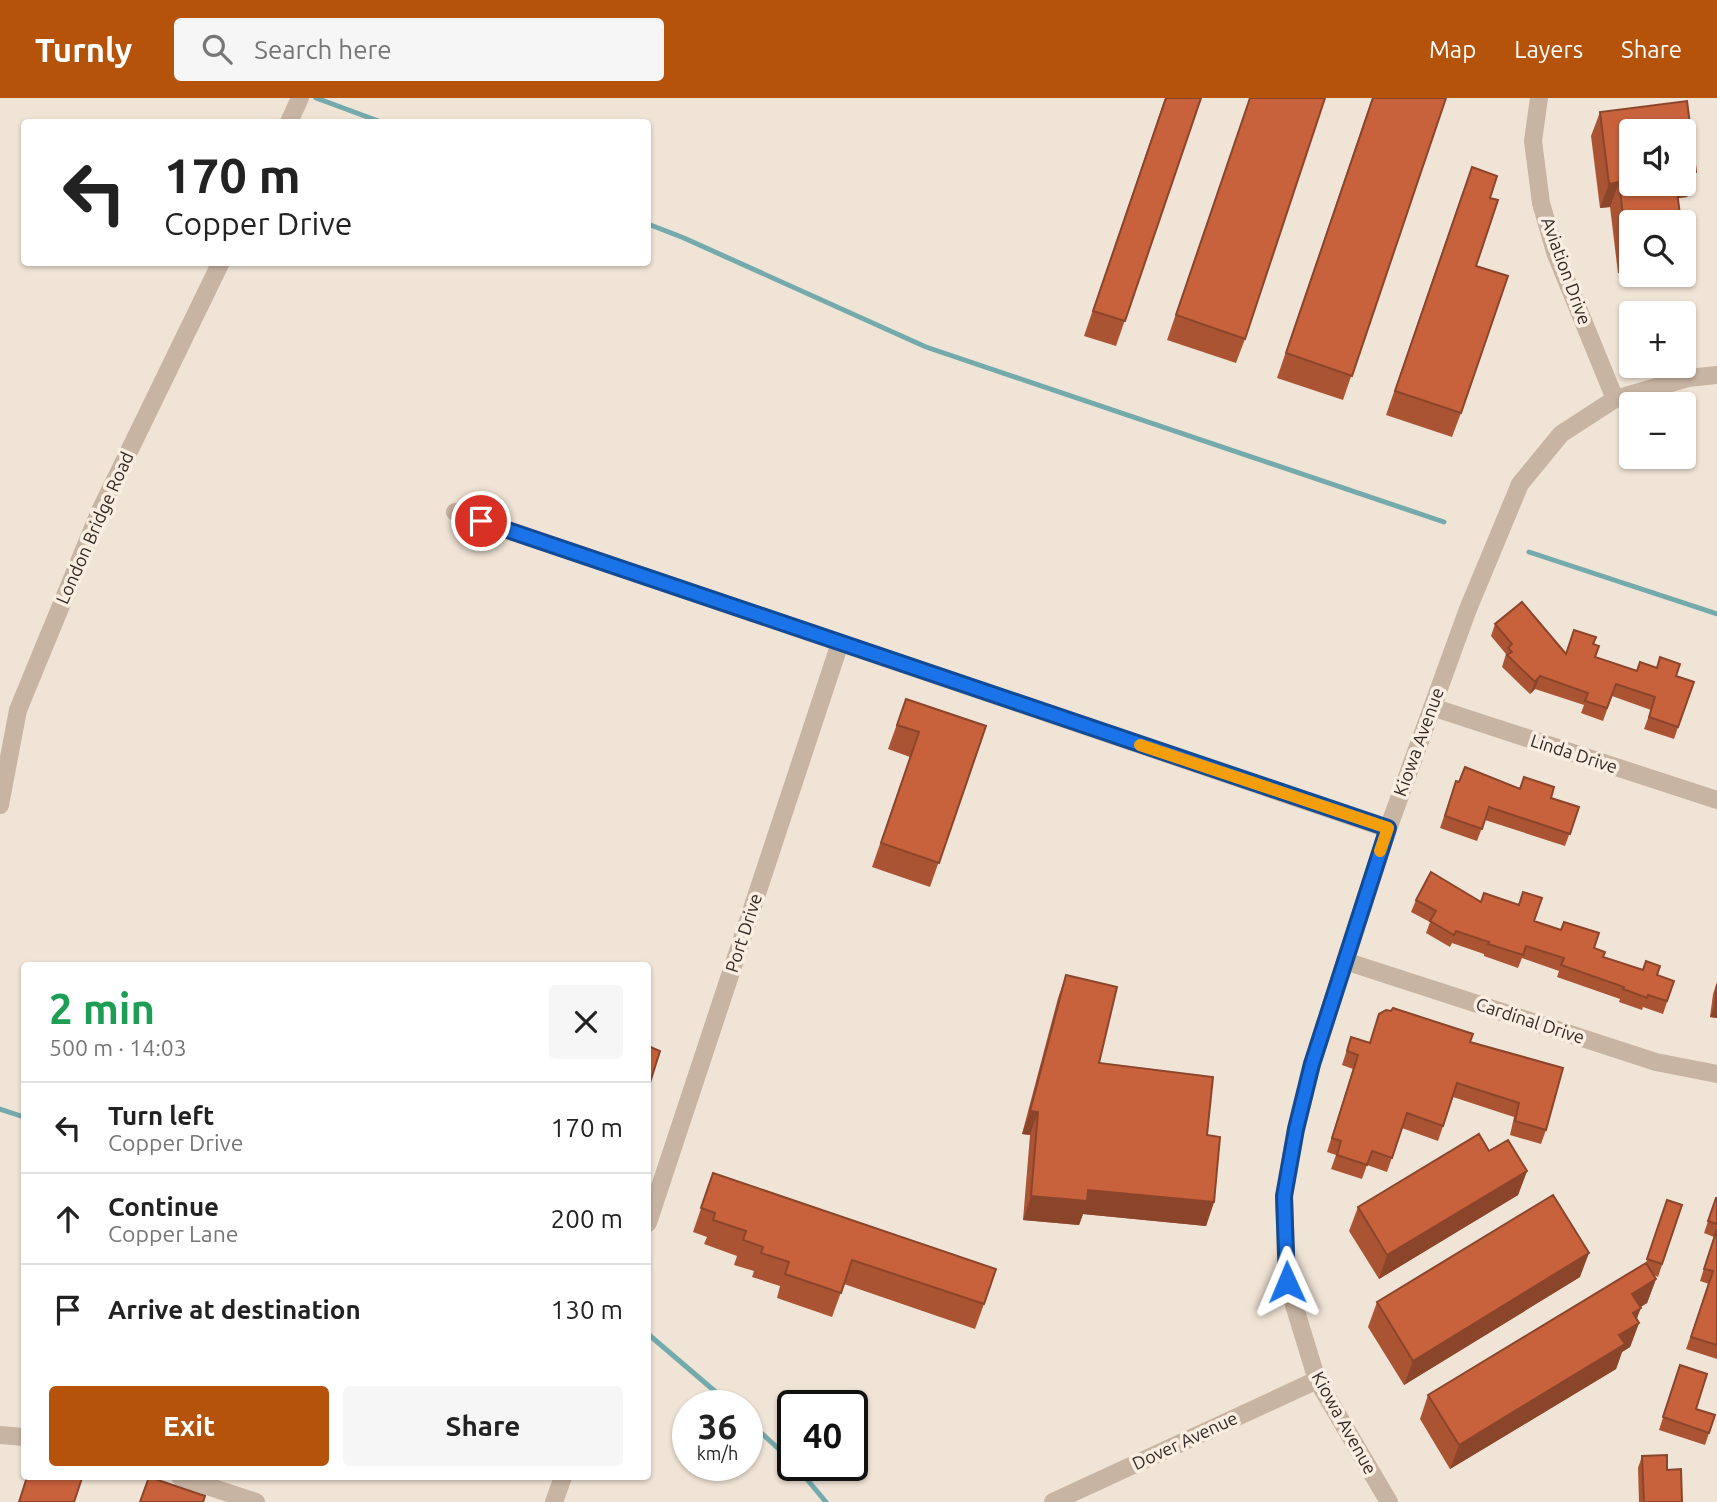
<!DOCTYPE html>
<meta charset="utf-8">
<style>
:root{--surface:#fff;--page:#f6f6f6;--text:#222;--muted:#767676;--line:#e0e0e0;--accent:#b45309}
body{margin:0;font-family:Ubuntu,sans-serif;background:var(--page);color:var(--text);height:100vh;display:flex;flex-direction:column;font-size:26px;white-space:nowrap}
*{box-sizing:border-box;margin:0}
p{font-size:23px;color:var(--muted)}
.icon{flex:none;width:38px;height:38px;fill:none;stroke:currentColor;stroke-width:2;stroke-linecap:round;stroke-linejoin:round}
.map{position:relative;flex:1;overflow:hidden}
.drawer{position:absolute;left:21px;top:864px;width:630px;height:518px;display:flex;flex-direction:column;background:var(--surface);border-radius:7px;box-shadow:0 2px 5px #0004}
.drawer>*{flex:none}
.banner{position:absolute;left:21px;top:21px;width:630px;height:147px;border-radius:7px;box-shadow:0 2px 5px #0004;background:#fff;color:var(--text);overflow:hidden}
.tools{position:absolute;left:1619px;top:21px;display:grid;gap:14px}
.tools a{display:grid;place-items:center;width:77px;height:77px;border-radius:7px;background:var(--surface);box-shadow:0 2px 5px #0004;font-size:35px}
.speed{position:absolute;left:672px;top:1292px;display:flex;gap:14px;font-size:35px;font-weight:700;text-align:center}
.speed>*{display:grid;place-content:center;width:91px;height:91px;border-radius:50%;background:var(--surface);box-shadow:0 2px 5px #0004;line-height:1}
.speed small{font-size:18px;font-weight:400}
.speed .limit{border:4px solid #111;border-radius:10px;background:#fff;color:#111}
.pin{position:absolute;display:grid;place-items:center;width:60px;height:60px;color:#fff;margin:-30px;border:4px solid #fff;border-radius:50%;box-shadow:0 2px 7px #0007}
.me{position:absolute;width:77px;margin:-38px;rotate:359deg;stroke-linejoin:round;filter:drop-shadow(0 0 5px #0008)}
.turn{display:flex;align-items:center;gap:24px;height:147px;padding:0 28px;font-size:32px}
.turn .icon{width:91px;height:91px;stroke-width:2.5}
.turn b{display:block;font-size:49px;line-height:60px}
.round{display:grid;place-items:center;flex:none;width:74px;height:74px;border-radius:7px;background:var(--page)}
.headline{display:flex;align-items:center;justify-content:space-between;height:119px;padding:0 28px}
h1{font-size:42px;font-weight:700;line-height:52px;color:#1e9e55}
.button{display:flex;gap:14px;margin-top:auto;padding:14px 28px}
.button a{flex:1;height:80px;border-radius:7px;background:var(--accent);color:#fff;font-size:28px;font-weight:700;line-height:80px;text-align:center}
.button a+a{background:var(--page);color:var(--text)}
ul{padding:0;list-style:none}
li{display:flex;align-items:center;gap:21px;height:91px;padding:0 28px;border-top:2px solid var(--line)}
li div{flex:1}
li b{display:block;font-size:26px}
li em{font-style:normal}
header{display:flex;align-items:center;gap:42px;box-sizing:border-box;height:98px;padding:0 35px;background:var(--accent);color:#fff}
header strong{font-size:33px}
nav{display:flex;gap:38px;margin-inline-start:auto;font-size:24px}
.search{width:490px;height:63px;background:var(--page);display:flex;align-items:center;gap:18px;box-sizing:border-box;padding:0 24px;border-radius:7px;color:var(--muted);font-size:26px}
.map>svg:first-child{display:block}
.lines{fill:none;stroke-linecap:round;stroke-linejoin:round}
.stream{stroke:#75aaad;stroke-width:5}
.minor{stroke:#c8b4a2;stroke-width:18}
.wall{fill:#ab5434}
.shaded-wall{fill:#8b452b}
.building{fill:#c7623d;stroke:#8b452b;stroke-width:2}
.route-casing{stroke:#114b97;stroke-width:18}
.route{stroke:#1a73e8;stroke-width:12}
.slow{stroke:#f59e0b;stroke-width:12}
.labels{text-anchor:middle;stroke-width:7;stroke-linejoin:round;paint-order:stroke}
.street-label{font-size:18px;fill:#332924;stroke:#f9eee1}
</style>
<header>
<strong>Turnly</strong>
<div class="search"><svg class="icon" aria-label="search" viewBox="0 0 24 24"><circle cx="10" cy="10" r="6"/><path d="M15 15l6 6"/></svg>Search here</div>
<nav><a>Map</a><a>Layers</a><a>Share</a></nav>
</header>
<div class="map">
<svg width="1717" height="1404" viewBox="0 0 1717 1404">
<rect width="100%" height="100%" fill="#f0e4d6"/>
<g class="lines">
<path class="stream" d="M 316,0 L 381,24
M 648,126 L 684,140 L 926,249 L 1444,424
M 1529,454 L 1717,516
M 0,1011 L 24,1019
M 648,1236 L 731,1307
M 747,1322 L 793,1364
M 795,1367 L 826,1404"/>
<path class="minor" d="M 1539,0 L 1533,43 L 1541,105 L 1555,154 L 1615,301
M 289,24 L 300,0
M 455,414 L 1388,731
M 1432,609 L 1717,702
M 0,707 L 18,612 L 100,413 L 221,164
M 1345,863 L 1656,964 L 1717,976
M 648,1125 L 840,545
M 0,1337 L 24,1339
M 180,1379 L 256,1404
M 554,1404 L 563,1379
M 1053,1404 L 1317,1282
M 1389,1404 L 1317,1282 L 1287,1184 L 1284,1099 L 1296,1031 L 1312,966 L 1388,731 L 1468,511 L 1520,386 L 1561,336 L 1615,301 L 1688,280 L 1717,277"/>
</g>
<path class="wall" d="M 1165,0 L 1201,0 L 1116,248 L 1084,238 Z
M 1250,0 L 1245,241 L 1236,265 L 1167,242 Z
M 1372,0 L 1446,0 L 1343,302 L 1277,280 Z
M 1600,14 L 1696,74 L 1687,99 L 1678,100 L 1631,173 L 1618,175 L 1610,109 L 1600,110 L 1591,38 Z
M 1463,93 L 1490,100 L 1476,168 L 1461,315 L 1452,339 L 1386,317 Z
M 1495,526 L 1566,556 L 1593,546 L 1595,559 L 1637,573 L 1676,578 L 1694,584 L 1674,641 L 1644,631 L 1651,612 L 1612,598 L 1603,623 L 1581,615 L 1584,607 L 1535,591 L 1530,596 L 1502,569 L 1506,556 L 1491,538 Z
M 906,601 L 986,628 L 930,789 L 872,769 L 910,659 L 888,651 Z
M 1456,683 L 1520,691 L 1579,709 L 1565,748 L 1485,722 L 1477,743 L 1440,730 Z
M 1416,802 L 1481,804 L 1534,823 L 1594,850 L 1603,859 L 1674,883 L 1663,916 L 1643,909 L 1642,912 L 1619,904 L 1620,901 L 1557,879 L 1559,873 L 1522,860 L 1518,870 L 1484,858 L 1484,856 L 1452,845 L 1450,849 L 1426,835 L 1430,824 L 1411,814 Z
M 1066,877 L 1099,965 L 1207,1037 L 1214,1104 L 1206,1128 L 1083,1116 L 1079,1127 L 1023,1122 L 1030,1037 L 1022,1036 L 1058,900 Z
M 1717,884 L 1717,920 L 1710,919 L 1713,896 Z
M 1351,939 L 1369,945 L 1470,944 L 1546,1032 L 1541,1046 L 1510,1037 L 1514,1019 L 1453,999 L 1438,1043 L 1402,1030 L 1387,1074 L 1367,1067 L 1362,1081 L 1331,1071 L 1336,1057 L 1327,1054 L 1353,971 L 1342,967 Z
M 1489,1053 L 1527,1073 L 1518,1097 L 1379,1181 L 1349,1133 L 1358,1109 Z
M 713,1075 L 984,1206 L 975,1231 L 844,1186 L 832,1219 L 777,1200 L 780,1188 L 752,1179 L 754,1173 L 734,1167 L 737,1158 L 704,1146 L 707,1139 L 693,1134 Z
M 1716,1100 L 1717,1100 L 1717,1261 L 1686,1251 L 1709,1186 L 1700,1183 L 1714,1139 L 1704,1135 Z
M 1667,1102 L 1682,1107 L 1658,1179 L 1654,1177 L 1656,1181 L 1647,1205 L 1640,1209 L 1637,1221 L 1639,1225 L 1630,1249 L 1622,1254 L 1616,1271 L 1450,1371 L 1420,1321 L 1428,1297 L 1646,1165 Z
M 1580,1179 L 1404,1287 L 1368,1229 L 1377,1204 Z
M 1680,1267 L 1696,1311 L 1715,1317 L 1705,1347 L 1659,1332 Z
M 1642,1358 L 1667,1372 L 1682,1404 L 1639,1404 L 1638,1370 Z"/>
<path class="shaded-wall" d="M 1696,74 L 1687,99 L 1666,101 L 1672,86 L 1684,86 L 1684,76 Z
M 1619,84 L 1610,109 L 1600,110 L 1609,86 Z
M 1631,150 L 1631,173 L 1618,175 L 1627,151 Z
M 1540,578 L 1535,591 L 1530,596 L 1535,584 Z
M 1715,907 L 1717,907 L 1717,920 L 1710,919 Z
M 1030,1013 L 1038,1014 L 1030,1037 L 1022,1036 Z
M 1527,1073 L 1518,1097 L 1379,1181 L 1387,1157 Z
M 1088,1092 L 1214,1104 L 1206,1128 L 1083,1116 L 1079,1127 L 1023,1122 L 1031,1098 Z
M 1589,1155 L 1580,1179 L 1404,1287 L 1413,1263 Z
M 1656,1181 L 1647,1205 L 1623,1220 L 1632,1196 Z
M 1641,1210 L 1634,1227 L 1639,1225 L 1630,1249 L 1622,1254 L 1616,1271 L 1450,1371 L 1459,1347 L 1619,1237 L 1633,1215 Z"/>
<path class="building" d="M 1166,0 L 1201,0 L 1125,223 L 1093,213 Z
M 1250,0 L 1325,0 L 1245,241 L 1176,217 Z
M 1373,0 L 1446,0 L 1352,278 L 1286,255 Z
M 1687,3 L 1696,74 L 1684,76 L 1684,33 L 1631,33 L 1631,86 L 1676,86 L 1681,124 L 1631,124 L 1631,150 L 1627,151 L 1619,84 L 1609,86 L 1600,14 Z
M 1472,69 L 1497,78 L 1490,100 L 1498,102 L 1476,168 L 1508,178 L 1461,315 L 1395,293 Z
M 1522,504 L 1566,556 L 1574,532 L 1596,539 L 1593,546 L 1599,548 L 1595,559 L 1637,573 L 1640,564 L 1657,570 L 1660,559 L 1680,566 L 1676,578 L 1694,584 L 1678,629 L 1649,619 L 1655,599 L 1616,586 L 1607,610 L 1585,603 L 1588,595 L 1540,578 L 1535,584 L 1507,557 L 1512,554 L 1508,550 L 1512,546 L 1495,526 Z
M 906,601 L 986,628 L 939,765 L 881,745 L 919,634 L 897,627 Z
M 1465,669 L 1520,691 L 1524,679 L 1554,689 L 1551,700 L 1579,709 L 1570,736 L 1489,709 L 1482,731 L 1445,718 L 1456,683 L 1459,684 Z
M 1431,774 L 1481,804 L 1484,795 L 1519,807 L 1523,794 L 1542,800 L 1534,823 L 1561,832 L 1564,824 L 1599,835 L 1594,850 L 1605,854 L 1603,859 L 1643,872 L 1646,863 L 1660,868 L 1657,877 L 1674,883 L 1667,903 L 1648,897 L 1647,900 L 1623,891 L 1624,889 L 1561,867 L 1564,860 L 1526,848 L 1523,857 L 1488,846 L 1489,844 L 1456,833 L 1454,837 L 1430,823 L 1436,813 L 1416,802 Z
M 1066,877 L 1117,889 L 1099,965 L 1213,979 L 1207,1037 L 1220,1039 L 1214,1104 L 1088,1092 L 1087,1103 L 1031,1098 L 1038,1014 L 1030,1013 Z
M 1717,886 L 1717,907 L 1715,907 Z
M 1393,910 L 1473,936 L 1470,944 L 1563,970 L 1546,1032 L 1515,1023 L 1519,1005 L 1457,985 L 1443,1028 L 1407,1015 L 1392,1060 L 1372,1053 L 1367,1067 L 1337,1057 L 1341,1043 L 1332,1040 L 1358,957 L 1347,953 L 1351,939 L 1370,945 L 1379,916 L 1386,912 L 1391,913 Z
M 648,948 L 660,953 L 648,991 Z
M 1479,1036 L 1489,1053 L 1508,1042 L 1527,1073 L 1387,1157 L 1358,1109 Z
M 713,1075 L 996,1171 L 984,1206 L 852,1162 L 841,1195 L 785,1176 L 789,1164 L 761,1155 L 763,1149 L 743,1142 L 746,1133 L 713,1122 L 715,1115 L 701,1110 Z
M 1553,1097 L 1589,1155 L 1413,1263 L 1377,1204 Z
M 1716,1100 L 1717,1100 L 1717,1126 L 1708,1123 Z
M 1667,1102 L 1682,1107 L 1662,1166 L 1647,1161 Z
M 1717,1131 L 1717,1247 L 1691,1239 L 1713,1173 L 1704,1171 Z
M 1646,1165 L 1656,1181 L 1632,1196 L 1641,1210 L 1633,1215 L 1639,1225 L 1619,1237 L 1625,1246 L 1459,1347 L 1428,1297 Z
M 1680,1267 L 1707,1276 L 1696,1311 L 1715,1317 L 1709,1335 L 1663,1319 Z
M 1667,1357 L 1667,1372 L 1681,1371 L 1682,1404 L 1644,1404 L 1642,1358 Z
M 27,1379 L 78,1379 L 82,1380 L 74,1404 L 19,1404 Z
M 149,1379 L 205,1398 L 203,1404 L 140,1404 Z"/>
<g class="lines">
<g class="route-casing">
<path id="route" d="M 481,423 L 1388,730 L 1312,966 L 1296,1031 L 1284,1098 L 1287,1184"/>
</g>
<use href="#route" class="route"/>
<path class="slow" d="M 1140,647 L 1388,730 L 1380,753"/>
</g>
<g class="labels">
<g class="street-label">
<text transform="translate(1566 173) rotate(70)" y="6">Aviation Drive</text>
<text transform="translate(95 430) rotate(-66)" y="6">London Bridge Road</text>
<text transform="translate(1419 644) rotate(-70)" y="6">Kiowa Avenue</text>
<text transform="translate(1574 656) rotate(18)" y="6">Linda Drive</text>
<text transform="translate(744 835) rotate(-72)" y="6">Port Drive</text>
<text transform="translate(1530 923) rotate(18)" y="6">Cardinal Drive</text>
<text transform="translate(1344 1325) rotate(61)" y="6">Kiowa Avenue</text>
<text transform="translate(1185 1343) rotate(-25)" y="6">Dover Avenue</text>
</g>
</g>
</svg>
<div class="tools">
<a><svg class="icon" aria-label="sound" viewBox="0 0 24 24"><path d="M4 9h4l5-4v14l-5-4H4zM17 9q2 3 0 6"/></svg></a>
<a><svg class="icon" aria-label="search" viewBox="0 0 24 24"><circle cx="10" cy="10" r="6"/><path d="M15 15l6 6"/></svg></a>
<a>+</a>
<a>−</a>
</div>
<div class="speed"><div>36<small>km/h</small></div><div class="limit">40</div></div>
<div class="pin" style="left:481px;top:423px;background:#d93025"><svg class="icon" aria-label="arrive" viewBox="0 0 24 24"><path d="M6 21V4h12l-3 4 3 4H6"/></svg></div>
<svg class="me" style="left:1287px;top:1184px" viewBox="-20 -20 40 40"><path d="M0-17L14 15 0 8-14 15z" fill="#1a73e8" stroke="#fff" stroke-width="4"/></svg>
<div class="banner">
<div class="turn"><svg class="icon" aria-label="left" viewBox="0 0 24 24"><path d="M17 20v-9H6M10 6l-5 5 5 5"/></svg><div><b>170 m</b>Copper Drive</div></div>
</div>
<section class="drawer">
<div class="headline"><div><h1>2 min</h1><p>500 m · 14:03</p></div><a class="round"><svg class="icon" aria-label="close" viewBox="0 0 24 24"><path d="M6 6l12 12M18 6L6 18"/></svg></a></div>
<ul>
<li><svg class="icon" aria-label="left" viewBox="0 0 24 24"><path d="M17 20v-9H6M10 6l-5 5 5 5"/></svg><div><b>Turn left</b><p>Copper Drive</p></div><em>170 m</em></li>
<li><svg class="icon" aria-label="ahead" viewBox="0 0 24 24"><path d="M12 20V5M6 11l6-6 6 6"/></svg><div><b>Continue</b><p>Copper Lane</p></div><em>200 m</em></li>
<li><svg class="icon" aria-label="arrive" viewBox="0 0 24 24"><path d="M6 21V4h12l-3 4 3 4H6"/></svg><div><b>Arrive at destination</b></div><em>130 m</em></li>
</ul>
<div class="button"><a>Exit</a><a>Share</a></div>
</section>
</div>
